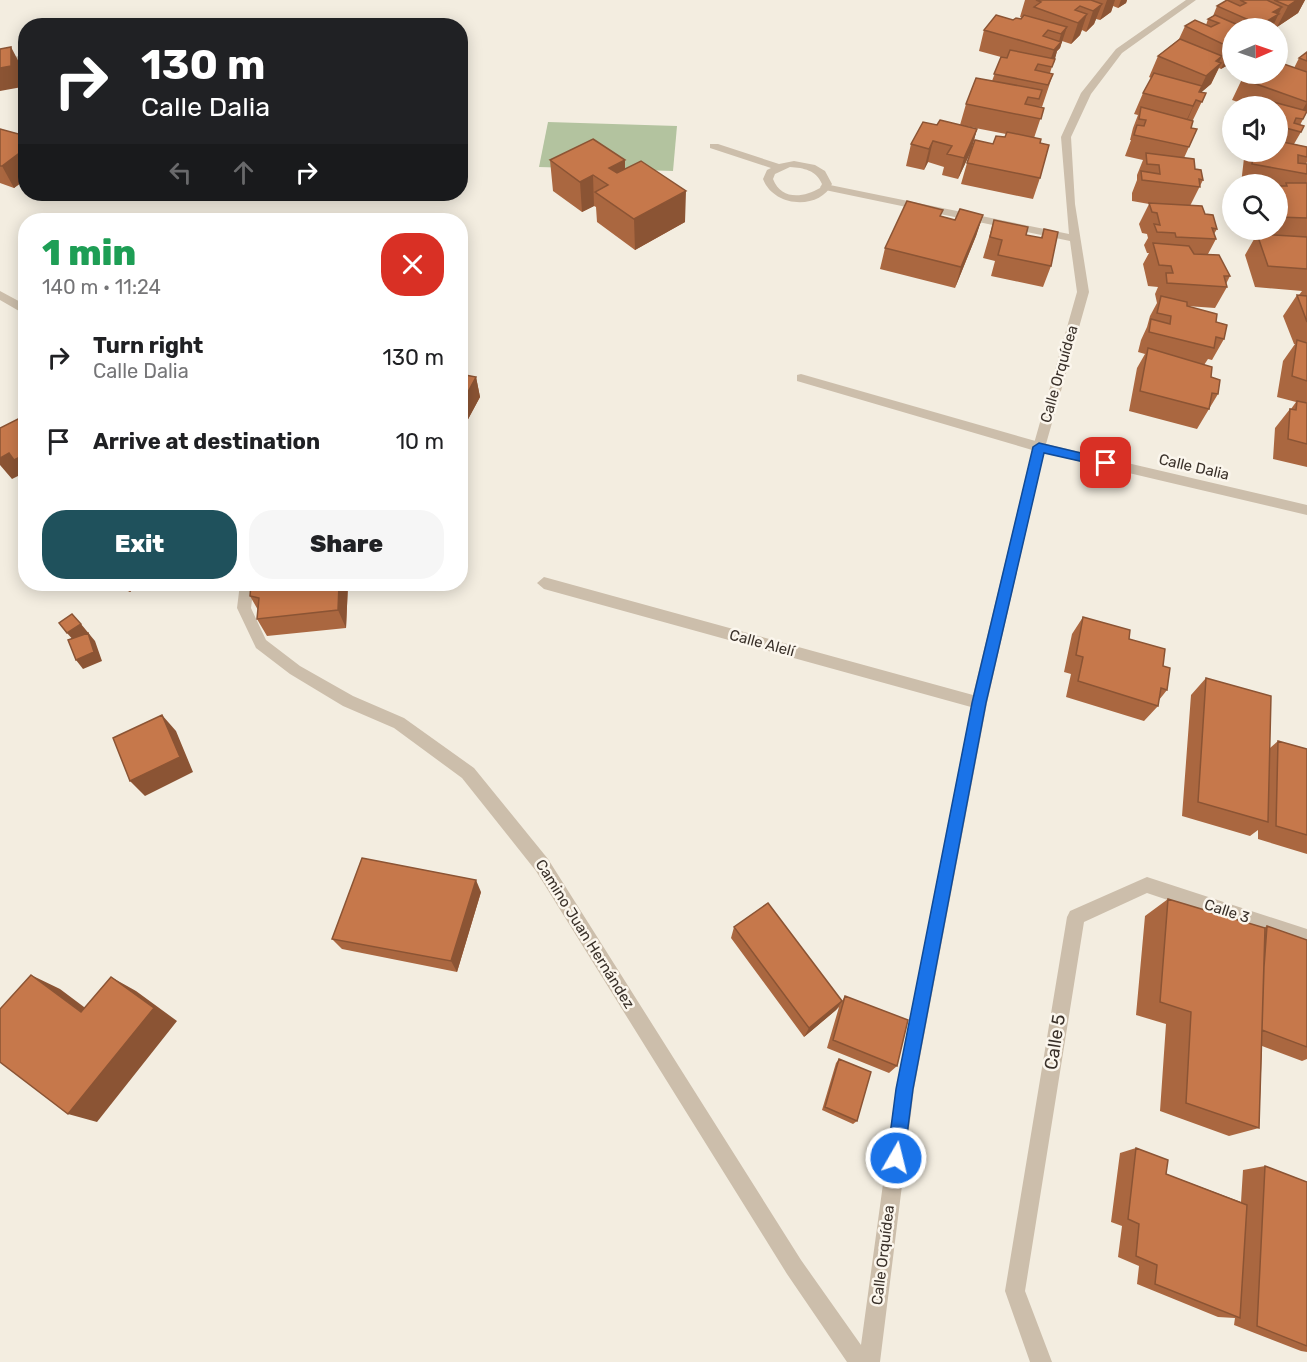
<!DOCTYPE html>
<meta charset="utf-8">
<style>
:root{--surface:#fff;--page:#f6f6f6;--text:#202124;--muted:#757577;--accent:#1f515c}
body{margin:0;font-family:Rubik,sans-serif;background:var(--page);color:var(--text);height:100vh;display:flex;flex-direction:column;font-size:22px;white-space:nowrap}
*{box-sizing:border-box;margin:0}
p{font-size:20px;color:var(--muted)}
.icon{flex:none;width:33px;height:33px;fill:none;stroke:currentColor;stroke-width:2;stroke-linecap:round;stroke-linejoin:round}
.map{position:relative;flex:1;overflow:hidden}
.sheet{position:absolute;left:18px;top:213px;width:450px;height:378px;display:flex;flex-direction:column;background:var(--surface);border-radius:24px;box-shadow:0 3px 15px #0003}
.sheet>*{flex:none}
.hud{position:absolute;left:18px;top:18px;width:450px;height:183px;border-radius:24px;box-shadow:0 3px 15px #0003;background:#202124;color:#fff;overflow:hidden}
.needle{width:39px;rotate:88deg}
.fabs{position:absolute;left:1222px;top:18px;display:grid;gap:12px}
.fabs a{display:grid;place-items:center;width:66px;height:66px;border-radius:50%;background:var(--surface);box-shadow:0 3px 15px #0003;font-size:30px}
.pin{position:absolute;display:grid;place-items:center;width:51px;height:51px;color:#fff;margin:-26px;border-radius:12px;box-shadow:0 3px 9px #0006}
.me{position:absolute;width:66px;margin:-33px;rotate:8deg;stroke-linejoin:round;filter:drop-shadow(0 0 4px #0008)}
.turn{display:flex;align-items:center;gap:21px;height:126px;padding:0 24px;font-size:27px}
.turn .icon{width:78px;height:78px;stroke-width:2.5}
.turn b{display:block;font-size:42px;line-height:51px}
.lanes{display:flex;align-items:center;height:57px;padding:0 24px;background:#0003;justify-content:center;gap:30px;direction:ltr}
.lanes .off{opacity:.35}
.round{display:grid;place-items:center;flex:none;width:63px;height:63px;border-radius:24px;background:var(--page)}
.summary{display:flex;align-items:center;justify-content:space-between;height:102px;padding:0 24px}
h1{font-size:36px;font-weight:800;line-height:45px;color:#1e9e55}
.cta{display:flex;gap:12px;margin-top:auto;padding:12px 24px}
.cta a{flex:1;height:69px;border-radius:24px;background:var(--accent);color:#fff;font-size:24px;font-weight:800;line-height:69px;text-align:center}
.cta a+a{background:var(--page);color:var(--text)}
ul{padding:0;list-style:none}
li{display:flex;align-items:center;gap:18px;height:84px;padding:0 24px}
li div{flex:1}
li b{display:block;font-size:22px}
li em{font-style:normal}
.map>svg:first-child{display:block}
.green{fill:#b3c39f}
.lines{fill:none;stroke-linecap:round;stroke-linejoin:round}
.service{fill:#ccbeab;fill-rule:evenodd}
.minor{fill:#ccbeab;fill-rule:evenodd}
.wall{fill:#aa6740}
.shaded-wall{fill:#8b5434}
.building{fill:#c6784b;stroke:#8b5434;stroke-width:1.5}
.route{fill:#1a73e8;stroke:#114b97;stroke-width:1.5}
.labels{text-anchor:middle;stroke-width:5;stroke-linejoin:round;paint-order:stroke}
.street-label{font-size:15px;fill:#3a312a;stroke:#fbf6ed}
.near-street-label{font-size:18px;fill:#3a312a;stroke:#fbf6ed}
</style>
<div class="map">
<svg width="1307" height="1362" viewBox="0 0 1307 1362">
<rect width="100%" height="100%" fill="#f3ede0"/>
<path class="green" d="M 548,122 L 677,126 L 673,171 L 539,167 Z"/>
<g class="lines">
<path class="service" d="M 710,144 L 718,144 L 779,164 L 794,161 L 815,165 L 825,171 L 832,184 C 820,210 774,208 763,179 L 767,170 L 771,168 L 710,148 ZM 790,167 C 804,168 816,170 822,184 L 820,188 C 803,198 781,200 773,179 L 775,174 Z
M 801,374 L 1039,442 L 1045,447 L 1039,452 L 797,381 L 797,375 Z"/>
<path class="minor" d="M 1186,0 L 1196,0 L 1122,53 L 1091,94 L 1071,137 L 1075,204 L 1089,292 L 1046,444 L 1307,505 L 1307,515 L 1044,453 L 987,703 L 914,1089 L 880,1362 L 847,1362 L 787,1274 L 536,871 L 462,778 L 394,728 L 343,706 L 290,674 L 256,648 L 237,608 L 240,584 L 254,584 L 251,608 L 266,640 L 300,666 L 353,696 L 404,718 L 474,768 L 548,859 L 801,1260 L 861,1345 L 896,1089 L 971,707 L 544,589 L 537,583 L 544,577 L 973,695 L 1033,447 L 1077,292 L 1070,241 L 825,190 L 820,187 L 825,184 L 1069,234 L 1061,137 L 1081,93 L 1116,49 Z
M 26,55 L 26,61 L 0,65 L 0,59 Z
M 0,291 L 26,305 L 26,315 L 0,300 Z
M 1147,877 L 1307,929 L 1307,947 L 1147,893 L 1084,922 L 1025,1291 L 1052,1362 L 1030,1362 L 1005,1291 L 1067,917 L 1070,911 Z"/>
</g>
<path class="wall" d="M 1025,0 L 1127,0 L 1126,3 L 1118,8 L 1113,6 L 1111,12 L 1100,20 L 1096,19 L 1094,24 L 1086,32 L 1082,30 L 1080,35 L 1071,44 L 1062,41 L 1060,48 L 1057,51 L 1050,73 L 1053,74 L 1042,107 L 1037,106 L 1044,108 L 1034,138 L 1040,143 L 1040,178 L 1033,199 L 961,184 L 967,163 L 993,144 L 1005,137 L 1006,134 L 960,125 L 966,104 L 992,81 L 1001,57 L 979,51 L 984,30 L 1013,20 L 1021,19 L 1022,18 L 1020,17 Z
M 1228,0 L 1305,0 L 1298,13 L 1277,27 L 1273,25 L 1272,28 L 1233,28 L 1233,62 L 1221,69 L 1219,68 L 1211,84 L 1201,92 L 1206,93 L 1192,122 L 1191,128 L 1197,129 L 1184,158 L 1195,169 L 1203,180 L 1190,206 L 1205,214 L 1217,229 L 1214,234 L 1216,239 L 1208,254 L 1230,276 L 1226,284 L 1227,287 L 1215,308 L 1187,306 L 1216,322 L 1224,339 L 1212,360 L 1208,359 L 1204,365 L 1218,394 L 1197,429 L 1129,411 L 1137,368 L 1145,354 L 1138,352 L 1141,340 L 1147,327 L 1150,316 L 1157,303 L 1155,294 L 1158,287 L 1148,286 L 1143,264 L 1149,253 L 1147,253 L 1144,245 L 1148,238 L 1147,234 L 1142,233 L 1139,224 L 1149,204 L 1132,201 L 1132,193 L 1137,180 L 1137,175 L 1143,160 L 1125,156 L 1131,140 L 1130,140 L 1133,128 L 1138,115 L 1134,114 L 1143,93 L 1151,78 L 1149,77 L 1158,56 L 1179,39 L 1185,26 L 1206,25 L 1208,19 L 1213,16 L 1217,6 Z
M 1307,52 L 1307,112 L 1300,125 L 1301,132 L 1294,144 L 1307,147 L 1307,162 L 1306,164 L 1307,164 L 1307,467 L 1273,459 L 1275,428 L 1290,409 L 1291,409 L 1296,402 L 1277,397 L 1283,361 L 1295,344 L 1294,344 L 1283,316 L 1297,295 L 1299,295 L 1302,291 L 1255,287 L 1245,255 L 1257,234 L 1262,234 L 1260,230 L 1278,230 L 1278,184 L 1241,184 L 1244,158 L 1247,152 L 1278,152 L 1278,106 L 1249,106 L 1232,100 L 1242,79 L 1294,68 L 1299,58 Z
M 937,125 L 977,129 L 971,151 L 958,179 L 942,175 L 944,167 L 928,162 L 924,170 L 906,166 L 911,144 Z
M 0,129 L 26,136 L 26,179 L 14,188 L 0,183 Z
M 550,160 L 625,169 L 685,222 L 635,250 L 597,222 L 596,207 L 594,206 L 582,212 L 553,191 Z
M 983,215 L 976,236 L 955,288 L 880,269 L 885,248 L 941,216 L 955,220 Z
M 994,220 L 1026,235 L 1041,238 L 1044,229 L 1051,266 L 1043,287 L 991,276 L 995,261 L 983,258 Z
M 460,374 L 476,377 L 480,397 L 466,423 L 460,422 Z
M 112,584 L 139,584 L 130,592 Z
M 251,584 L 348,584 L 346,628 L 267,636 L 257,619 L 258,610 L 250,596 Z
M 1083,617 L 1129,639 L 1163,666 L 1167,690 L 1159,700 L 1158,706 L 1144,721 L 1066,697 L 1071,674 L 1064,672 L 1072,634 Z
M 1206,678 L 1270,748 L 1278,741 L 1307,749 L 1307,854 L 1258,839 L 1258,830 L 1250,836 L 1182,816 L 1191,695 Z
M 481,892 L 457,972 L 342,949 L 332,939 Z
M 1168,899 L 1264,928 L 1267,926 L 1307,940 L 1307,1059 L 1302,1061 L 1262,1046 L 1259,1128 L 1229,1136 L 1160,1111 L 1166,1024 L 1136,1015 L 1145,916 Z
M 734,927 L 842,1001 L 845,996 L 897,1066 L 889,1073 L 827,1048 L 839,1007 L 836,1010 L 804,1037 L 731,938 Z
M 839,1059 L 857,1121 L 853,1124 L 822,1110 L 836,1063 Z
M 1136,1148 L 1166,1174 L 1241,1202 L 1243,1170 L 1265,1166 L 1307,1182 L 1307,1352 L 1301,1351 L 1234,1325 L 1235,1318 L 1218,1317 L 1137,1284 L 1139,1266 L 1118,1257 L 1122,1226 L 1111,1222 L 1120,1153 Z"/>
<path class="shaded-wall" d="M 1107,0 L 1115,0 L 1111,12 L 1100,20 Z
M 1121,0 L 1127,0 L 1126,3 L 1118,8 Z
M 1297,0 L 1305,0 L 1298,13 L 1277,27 L 1288,6 Z
M 1102,4 L 1094,24 L 1086,32 L 1093,11 Z
M 1282,7 L 1272,28 L 1259,28 L 1260,25 L 1273,12 Z
M 1087,14 L 1080,35 L 1071,44 L 1078,23 Z
M 1067,27 L 1060,48 L 1057,51 L 1054,63 L 1048,66 L 1054,50 L 1058,45 L 1061,34 Z
M 11,47 L 22,68 L 22,87 L 0,91 L 0,68 Z
M 1233,47 L 1233,62 L 1221,69 L 1231,48 Z
M 1222,56 L 1217,66 L 1221,63 L 1211,84 L 1196,97 L 1206,76 L 1216,61 Z
M 1196,100 L 1187,121 L 1183,128 L 1193,106 Z
M 1307,102 L 1307,112 L 1300,119 L 1298,118 Z
M 977,129 L 971,151 L 958,179 L 964,158 Z
M 933,141 L 928,162 L 924,170 L 929,149 Z
M 26,148 L 26,179 L 14,188 L 2,166 Z
M 625,160 L 625,191 L 609,168 Z
M 593,175 L 594,206 L 582,212 L 580,182 Z
M 686,191 L 685,222 L 635,250 L 634,219 Z
M 983,215 L 976,236 L 955,288 L 961,267 Z
M 476,377 L 480,397 L 466,423 L 462,403 Z
M 9,453 L 24,473 L 12,479 L 0,465 L 0,458 Z
M 26,454 L 26,475 L 14,460 Z
M 123,584 L 139,584 L 130,592 Z
M 149,584 L 155,584 L 152,587 Z
M 339,584 L 348,584 L 346,628 L 338,610 Z
M 81,624 L 95,641 L 102,661 L 83,669 L 76,660 L 75,642 L 67,633 Z
M 162,715 L 176,731 L 193,772 L 145,796 L 130,781 Z
M 476,880 L 481,892 L 457,972 L 451,961 Z
M 31,975 L 60,989 L 108,1025 L 81,1012 Z
M 111,977 L 136,991 L 177,1021 L 97,1122 L 68,1114 Z
M 842,1001 L 836,1010 L 804,1037 L 809,1028 Z"/>
<path class="building" d="M 1036,0 L 1091,0 L 1102,4 L 1093,11 L 1080,6 L 1075,10 L 1087,14 L 1078,23 L 1034,7 L 1041,2 Z
M 1227,0 L 1240,6 L 1246,3 L 1240,0 L 1267,0 L 1282,7 L 1273,12 L 1279,14 L 1260,25 L 1217,6 Z
M 1274,0 L 1297,0 L 1288,6 Z
M 996,15 L 1013,20 L 1016,18 L 1021,19 L 1024,15 L 1067,27 L 1061,34 L 1048,30 L 1043,36 L 1061,42 L 1054,50 L 984,30 Z
M 1215,15 L 1245,28 L 1233,28 L 1233,47 L 1231,48 L 1185,26 L 1195,20 L 1211,27 L 1219,23 L 1208,19 Z
M 1180,39 L 1222,56 L 1216,61 L 1221,63 L 1206,76 L 1158,56 Z
M 11,47 L 11,66 L 0,68 L 0,49 Z
M 1010,50 L 1055,59 L 1052,67 L 1038,64 L 1035,70 L 1053,74 L 1048,85 L 994,74 L 1001,57 L 1007,58 Z
M 1307,52 L 1307,61 L 1299,58 Z
M 1278,62 L 1307,72 L 1307,102 L 1242,79 L 1248,74 L 1278,74 Z
M 1154,73 L 1202,86 L 1199,92 L 1206,93 L 1202,102 L 1196,100 L 1193,106 L 1143,93 Z
M 976,78 L 1042,90 L 1039,99 L 1028,97 L 1025,104 L 1044,108 L 1041,119 L 966,104 Z
M 1262,99 L 1307,111 L 1303,119 L 1296,118 L 1294,123 L 1304,126 L 1301,132 L 1278,126 L 1278,106 L 1251,106 L 1254,102 L 1259,103 Z
M 1141,107 L 1193,121 L 1191,128 L 1197,129 L 1189,147 L 1134,135 L 1137,125 L 1144,126 L 1146,120 L 1139,119 Z
M 940,120 L 977,129 L 964,158 L 947,154 L 952,146 L 933,141 L 929,149 L 911,144 L 923,122 L 937,125 Z
M 0,129 L 26,136 L 26,148 L 2,166 L 0,166 Z
M 1007,132 L 1041,139 L 1040,143 L 1049,145 L 1040,178 L 967,163 L 975,140 L 993,144 L 996,136 L 1005,137 Z
M 593,139 L 625,160 L 609,168 L 617,173 L 641,161 L 686,191 L 634,219 L 595,192 L 608,185 L 593,175 L 580,182 L 550,160 Z
M 1278,141 L 1307,147 L 1307,157 L 1298,155 L 1298,163 L 1307,164 L 1307,174 L 1252,164 L 1254,152 L 1278,152 Z
M 1146,153 L 1194,159 L 1195,169 L 1201,170 L 1203,180 L 1199,179 L 1200,187 L 1142,180 L 1141,171 L 1160,174 L 1159,165 L 1147,164 Z
M 1286,183 L 1307,183 L 1307,218 L 1278,217 L 1278,186 L 1287,186 Z
M 907,201 L 943,210 L 940,216 L 955,220 L 960,209 L 983,215 L 961,267 L 885,248 Z
M 1149,203 L 1202,206 L 1205,214 L 1213,215 L 1217,229 L 1212,228 L 1216,239 L 1176,237 L 1175,233 L 1157,232 L 1154,224 L 1160,225 L 1157,213 L 1152,212 Z
M 994,220 L 1028,227 L 1026,235 L 1042,238 L 1044,229 L 1058,232 L 1051,266 L 998,255 L 1002,240 L 990,237 Z
M 1257,234 L 1307,237 L 1307,269 L 1268,266 Z
M 1153,243 L 1189,246 L 1194,254 L 1219,255 L 1230,276 L 1224,276 L 1227,287 L 1167,283 L 1166,273 L 1173,273 L 1171,266 L 1159,265 Z
M 1297,295 L 1307,296 L 1307,322 Z
M 1161,296 L 1187,302 L 1187,306 L 1217,314 L 1216,322 L 1227,325 L 1224,339 L 1216,337 L 1214,348 L 1149,332 L 1151,319 L 1170,324 L 1171,316 L 1157,313 Z
M 1297,340 L 1307,343 L 1307,381 L 1292,376 Z
M 1148,348 L 1212,367 L 1211,377 L 1220,380 L 1218,394 L 1212,393 L 1209,409 L 1140,391 Z
M 460,374 L 476,377 L 462,403 L 460,403 Z
M 1297,401 L 1307,403 L 1307,444 L 1288,439 L 1290,409 L 1296,410 Z
M 26,415 L 26,454 L 14,460 L 9,453 L 0,458 L 0,428 Z
M 251,584 L 339,584 L 338,610 L 257,619 L 259,598 L 250,596 Z
M 72,614 L 81,624 L 67,633 L 59,623 Z
M 1083,617 L 1130,630 L 1129,639 L 1165,649 L 1163,666 L 1170,668 L 1167,690 L 1161,688 L 1158,706 L 1078,681 L 1083,657 L 1076,655 Z
M 88,633 L 94,652 L 76,660 L 68,640 Z
M 1206,678 L 1271,696 L 1268,822 L 1198,802 Z
M 162,715 L 180,757 L 130,781 L 113,738 Z
M 1278,741 L 1307,749 L 1307,835 L 1276,826 Z
M 362,858 L 476,880 L 451,961 L 332,939 Z
M 1168,899 L 1265,928 L 1259,1128 L 1186,1103 L 1191,1012 L 1160,1002 Z
M 768,903 L 842,1001 L 809,1028 L 734,927 Z
M 1267,926 L 1307,940 L 1307,1047 L 1262,1030 L 1264,967 Z
M 31,975 L 81,1012 L 111,977 L 154,1008 L 68,1114 L 0,1062 L 0,1009 Z
M 845,996 L 908,1020 L 897,1066 L 833,1040 Z
M 839,1059 L 871,1072 L 857,1121 L 825,1107 Z
M 1136,1148 L 1168,1160 L 1166,1174 L 1247,1205 L 1240,1318 L 1155,1284 L 1157,1265 L 1136,1256 L 1139,1224 L 1128,1219 Z
M 1265,1166 L 1307,1182 L 1307,1346 L 1257,1326 Z"/>
<path class="route" d="M 1039,443 L 1106,459 L 1112,463 L 1106,467 L 1044,453 L 986,703 L 913,1089 L 904,1158 L 902,1164 L 896,1166 L 889,1164 L 887,1158 L 896,1089 L 972,703 L 1033,447 Z"/>
<g class="labels">
<g class="street-label">
<text transform="translate(1059 374) rotate(-74)" y="5">Calle Orquídea</text>
<text transform="translate(1194 467) rotate(13)" y="5">Calle Dalia</text>
<text transform="translate(762 643) rotate(15)" y="5">Calle Alelí</text>
<text transform="translate(1227 911) rotate(18)" y="5">Calle 3</text>
<text transform="translate(585 934) rotate(58)" y="5">Camino Juan Hernández</text>
<text transform="translate(883 1255) rotate(-83)" y="5">Calle Orquídea</text>
</g>
<g class="near-street-label">
<text transform="translate(1055 1042) rotate(-81)" y="6">Calle 5</text>
</g>
</g>
</svg>
<div class="fabs">
<a><svg class="needle" viewBox="-14 -14 28 28"><path d="M0-13l5 13h-10z" fill="#e53935"/><path d="M0 13l5-13h-10z" fill="#757577"/></svg></a>
<a><svg class="icon" aria-label="sound" viewBox="0 0 24 24"><path d="M4 9h4l5-4v14l-5-4H4zM17 9q2 3 0 6"/></svg></a>
<a><svg class="icon" aria-label="search" viewBox="0 0 24 24"><circle cx="10" cy="10" r="6"/><path d="M15 15l6 6"/></svg></a>
</div>
<div class="pin" style="left:1106px;top:463px;background:#d93025"><svg class="icon" aria-label="arrive" viewBox="0 0 24 24"><path d="M6 21V4h12l-3 4 3 4H6"/></svg></div>
<svg class="me" style="left:896px;top:1158px" viewBox="-20 -20 40 40"><circle r="17" fill="#1a73e8" stroke="#fff" stroke-width="3"/><path d="M0-11L8 9 0 5-8 9z" fill="#fff"/></svg>
<div class="hud">
<div class="turn"><svg class="icon" aria-label="right" viewBox="0 0 24 24"><path d="M7 20v-9h11M14 6l5 5-5 5"/></svg><div><b>130 m</b>Calle Dalia</div></div>
<div class="lanes"><svg class="icon off" aria-label="left" viewBox="0 0 24 24"><path d="M17 20v-9H6M10 6l-5 5 5 5"/></svg><svg class="icon off" aria-label="ahead" viewBox="0 0 24 24"><path d="M12 20V5M6 11l6-6 6 6"/></svg><svg class="icon" aria-label="right" viewBox="0 0 24 24"><path d="M7 20v-9h11M14 6l5 5-5 5"/></svg></div>
</div>
<section class="sheet">
<div class="summary"><div><h1>1 min</h1><p>140 m · 11:24</p></div><a class="round" style="background:#d93025;color:#fff"><svg class="icon" aria-label="close" viewBox="0 0 24 24"><path d="M6 6l12 12M18 6L6 18"/></svg></a></div>
<ul>
<li><svg class="icon" aria-label="right" viewBox="0 0 24 24"><path d="M7 20v-9h11M14 6l5 5-5 5"/></svg><div><b>Turn right</b><p>Calle Dalia</p></div><em>130 m</em></li>
<li><svg class="icon" aria-label="arrive" viewBox="0 0 24 24"><path d="M6 21V4h12l-3 4 3 4H6"/></svg><div><b>Arrive at destination</b></div><em>10 m</em></li>
</ul>
<div class="cta"><a>Exit</a><a>Share</a></div>
</section>
</div>
